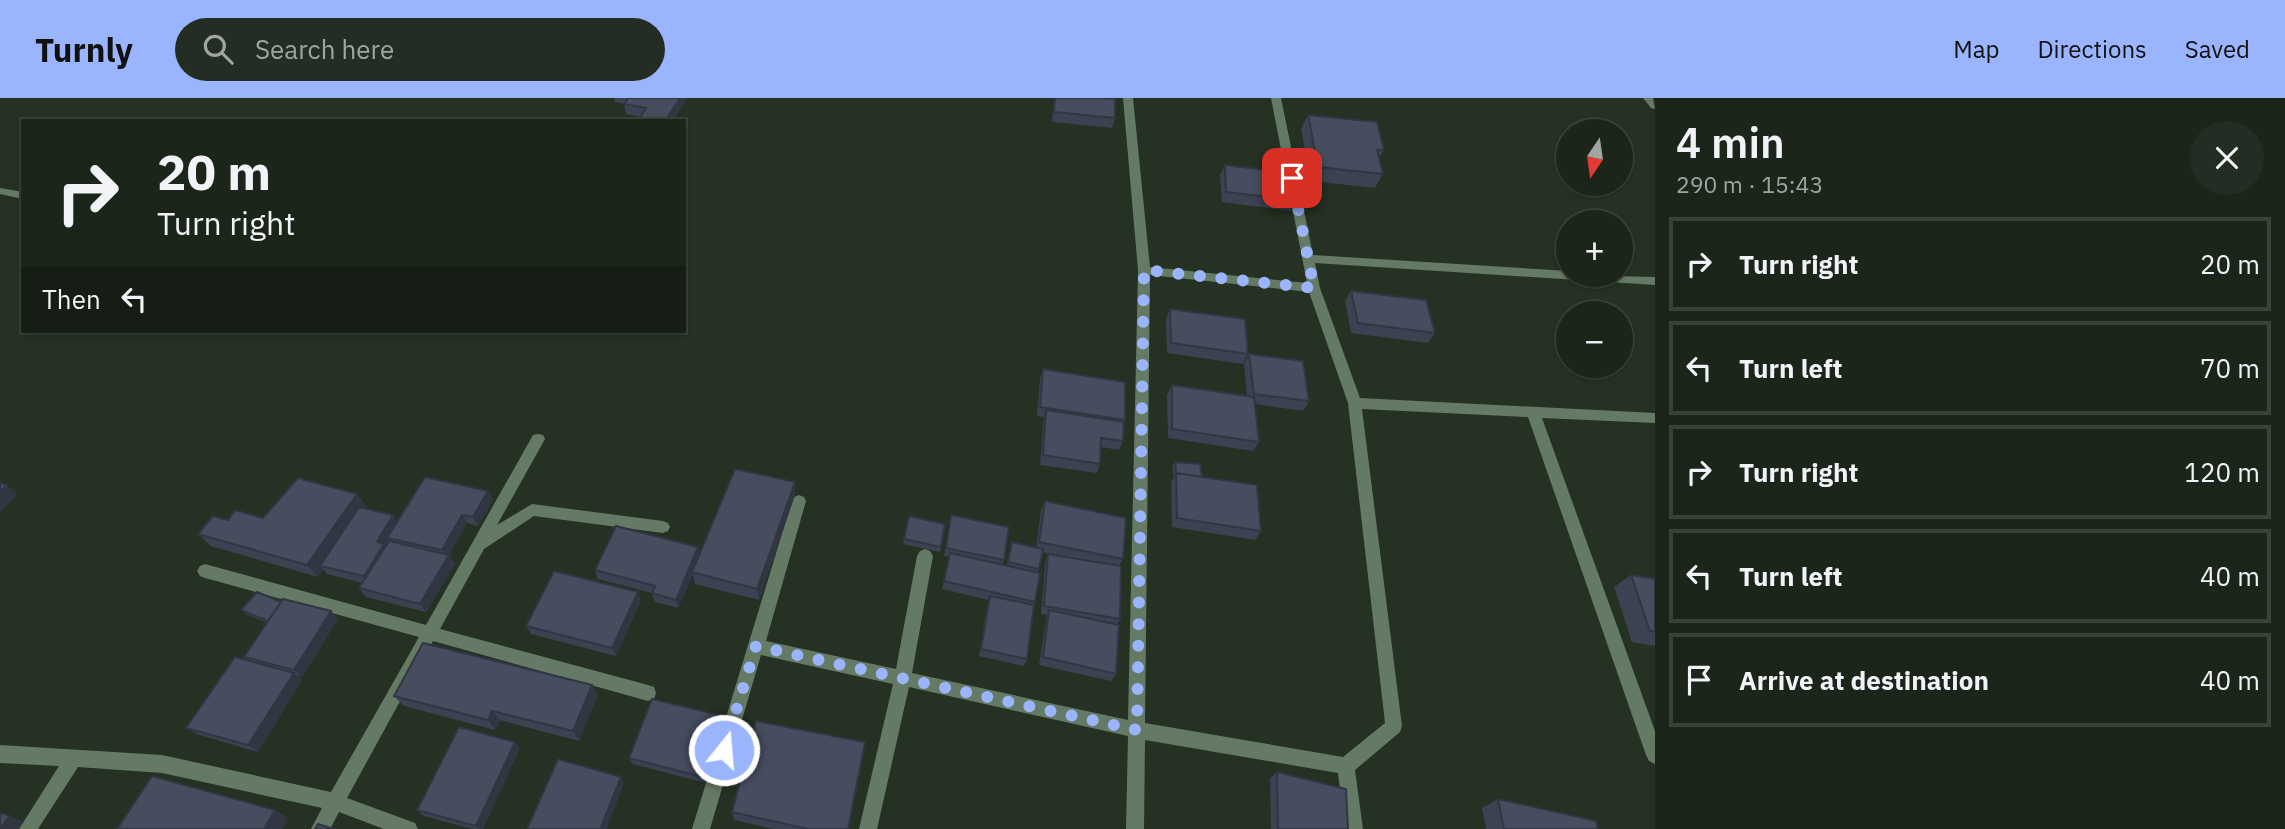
<!DOCTYPE html>
<meta charset="utf-8">
<style>
:root{--surface:#1b251a;--page:#242d23;--text:#f1f3f6;--muted:#a0a5a2;--line:#394239;--accent:#9ab5fd}
body{margin:0;font-family:"IBM Plex Sans",sans-serif;background:var(--page);color:var(--text);height:100vh;display:flex;flex-direction:column;font-size:26px;white-space:nowrap}
*{box-sizing:border-box;margin:0}
p{font-size:23px;color:var(--muted)}
.icon{flex:none;width:38px;height:38px;fill:none;stroke:currentColor;stroke-width:2;stroke-linecap:round;stroke-linejoin:round}
.map{position:relative;flex:1;overflow:hidden}
.panel{display:flex;flex-direction:column;background:var(--surface);width:630px}
.panel>*{flex:none}
.banner{position:absolute;left:21px;top:21px;width:665px;height:214px;border-radius:0px;box-shadow:0 2px 5px #0004,0 0 0 2px var(--line);background:#1b251a;color:var(--text);overflow:hidden}
.needle{width:46px;rotate:193deg}
.controls{position:absolute;left:1556px;top:21px;display:grid;gap:14px}
.controls a{display:grid;place-items:center;width:77px;height:77px;border-radius:50%;background:var(--surface);box-shadow:0 2px 5px #0004,0 0 0 2px var(--line);font-size:35px}
.pin{position:absolute;display:grid;place-items:center;width:60px;height:60px;color:#fff;margin:-30px;border-radius:14px;box-shadow:0 4px 10px #0006}
.me{position:absolute;width:77px;margin:-38px;rotate:17deg;stroke-linejoin:round;filter:drop-shadow(0 0 5px #0008)}
.turn{display:flex;align-items:center;gap:24px;height:147px;padding:0 21px;font-size:32px}
.turn .icon{width:91px;height:91px;stroke-width:2.5}
.turn b{display:block;font-size:49px;line-height:60px}
.then{display:flex;align-items:center;height:66px;padding:0 21px;background:#0003;gap:14px;font-size:26px}
.round{display:grid;place-items:center;flex:none;width:74px;height:74px;border-radius:37px;background:var(--page)}
.headline{display:flex;align-items:center;justify-content:space-between;height:119px;padding:0 21px}
h1{font-size:42px;font-weight:600;line-height:52px}
ul{padding:0;list-style:none}
li{display:flex;align-items:center;gap:21px;height:94px;margin:0 14px 10px;padding:0 7px;border:4px solid var(--line);border-radius:0px}
li div{flex:1}
li b{display:block;font-size:26px}
li em{font-style:normal}
header{display:flex;align-items:center;gap:42px;box-sizing:border-box;height:98px;padding:0 35px;background:var(--accent);color:#111}
header strong{font-size:33px}
nav{display:flex;gap:38px;margin-inline-start:auto;font-size:24px}
.search{width:490px;height:63px;background:var(--page);display:flex;align-items:center;gap:18px;box-sizing:border-box;padding:0 24px;border-radius:38px;color:var(--muted);font-size:26px}
main{display:flex;flex:1;min-height:0}
.map>svg:first-child{display:block}
.lines{fill:none;stroke-linecap:round;stroke-linejoin:round}
.street{fill:#657a64;fill-rule:evenodd}
.wall{fill:#3c4252}
.shaded-wall{fill:#313642}
.building{fill:#464d5f;stroke:#313642;stroke-width:2}
.route{stroke:#9ab5fd;stroke-width:12;stroke-dasharray:0 21.6}
</style>
<header>
<strong>Turnly</strong>
<div class="search"><svg class="icon" aria-label="search" viewBox="0 0 24 24"><circle cx="10" cy="10" r="6"/><path d="M15 15l6 6"/></svg>Search here</div>
<nav><a>Map</a><a>Directions</a><a>Saved</a></nav>
</header>
<main>
<div class="map">
<svg width="1655" height="731" viewBox="0 0 1655 731">
<rect width="100%" height="100%" fill="#243123"/>
<g class="lines">
<path class="street" d="M 1123,0 L 1133,0 L 1150,169 L 1307,185 L 1271,0 L 1281,0 L 1313,157 L 1568,173 L 1568,177 L 1655,179 L 1655,187 L 1315,165 L 1320,190 L 1360,300 L 1655,315 L 1655,325 L 1542,320 L 1655,633 L 1655,666 L 1649,663 L 1646,657 L 1528,319 L 1362,311 L 1402,628 L 1400,634 L 1355,672 L 1363,731 L 1345,731 L 1338,675 L 1145,642 L 1144,731 L 1126,731 L 1128,638 L 909,589 L 877,731 L 859,731 L 893,586 L 761,557 L 710,731 L 692,731 L 792,403 L 794,399 L 799,397 L 804,399 L 806,403 L 766,543 L 896,571 L 917,458 L 920,453 L 925,451 L 930,453 L 933,458 L 912,575 L 1128,622 L 1138,172 ZM 1150,177 L 1309,194 L 1348,305 L 1385,625 L 1343,659 L 1145,625 Z
M 1643,0 L 1653,0 L 1655,11 L 1651,10 Z
M 0,90 L 23,94 L 23,101 L 0,96 Z
M 538,336 L 543,337 L 545,341 L 497,427 L 532,406 L 663,423 L 668,425 L 670,429 L 668,433 L 663,435 L 534,418 L 484,451 L 440,531 L 648,587 L 654,589 L 656,595 L 654,601 L 648,603 L 433,543 L 347,700 L 415,725 L 418,731 L 384,731 L 339,714 L 330,731 L 311,731 L 322,710 L 162,675 L 78,669 L 38,731 L 19,731 L 59,668 L 0,665 L 0,647 L 162,657 L 331,694 L 419,539 L 205,480 L 200,478 L 197,473 L 200,468 L 205,466 L 426,527 L 533,337 Z"/>
</g>
<path class="wall" d="M 614,0 L 687,0 L 673,23 L 638,23 L 641,19 L 626,16 L 624,6 L 615,4 Z
M 1054,0 L 1104,0 L 1115,20 L 1112,30 L 1052,24 Z
M 1308,17 L 1384,52 L 1379,60 L 1383,76 L 1375,90 L 1311,83 L 1301,31 Z
M 1225,67 L 1295,102 L 1290,113 L 1222,104 L 1220,77 Z
M 1351,193 L 1435,235 L 1428,245 L 1351,235 L 1345,203 Z
M 1170,211 L 1248,256 L 1243,266 L 1167,255 L 1166,221 Z
M 1249,256 L 1309,303 L 1303,313 L 1255,306 L 1259,344 L 1253,353 L 1168,340 L 1167,297 L 1172,287 L 1247,298 L 1244,266 Z
M 1043,271 L 1125,322 L 1124,325 L 1123,343 L 1119,352 L 1101,349 L 1100,366 L 1097,375 L 1040,367 L 1044,319 L 1037,318 L 1040,281 Z
M 1175,364 L 1202,379 L 1261,433 L 1255,442 L 1172,429 L 1171,384 L 1174,379 L 1172,368 Z
M 795,384 L 795,397 L 759,502 L 695,486 L 693,476 L 678,510 L 655,504 L 652,495 L 598,481 L 595,472 L 700,456 Z
M 488,393 L 493,402 L 478,428 L 467,425 L 449,457 L 455,466 L 426,514 L 366,499 L 359,490 L 362,485 L 327,476 L 323,471 L 318,479 L 211,448 L 198,436 L 228,422 L 263,420 L 357,396 L 367,409 L 366,410 L 398,423 Z
M 1045,403 L 1123,461 L 1119,468 L 1120,521 L 1117,527 L 1116,576 L 1111,583 L 1039,567 L 1047,517 L 1041,516 L 1045,465 L 1048,456 L 1079,461 L 1042,454 L 1038,474 L 1035,504 L 1033,508 L 1027,561 L 1024,568 L 979,558 L 988,502 L 942,491 L 949,459 L 944,458 L 951,417 L 1004,462 L 1003,466 L 1007,467 L 1011,449 L 1036,450 L 1041,412 Z
M 945,426 L 940,454 L 903,446 L 904,441 Z
M 1631,477 L 1655,481 L 1655,548 L 1632,544 L 1614,489 Z
M 641,502 L 616,558 L 531,536 L 526,528 Z
M 281,504 L 331,513 L 338,521 L 302,579 L 297,578 L 302,582 L 258,654 L 197,636 L 186,630 L 249,563 L 244,559 L 267,525 L 246,516 L 241,512 Z
M 592,587 L 598,597 L 579,643 L 500,622 L 495,632 L 404,608 L 394,598 Z
M 723,618 L 725,625 L 705,685 L 633,666 L 629,660 Z
M 520,650 L 483,731 L 472,731 L 424,718 L 417,712 Z
M 864,654 L 849,731 L 774,731 L 734,722 L 732,714 Z
M 1277,674 L 1348,731 L 1271,731 L 1270,680 Z
M 1498,701 L 1598,731 L 1486,731 L 1482,710 Z"/>
<path class="shaded-wall" d="M 680,0 L 687,0 L 673,23 L 665,23 Z
M 795,384 L 795,397 L 759,502 L 757,491 Z
M 7,387 L 18,396 L 0,415 L 0,394 Z
M 488,393 L 493,402 L 478,428 L 473,419 Z
M 357,396 L 367,409 L 325,469 L 320,468 L 323,471 L 318,479 L 307,467 Z
M 393,417 L 400,426 L 387,440 L 389,442 L 371,487 L 364,478 L 377,444 Z
M 462,417 L 467,425 L 447,461 L 442,452 Z
M 698,449 L 700,457 L 678,510 L 676,502 Z
M 449,457 L 455,466 L 426,514 L 420,506 Z
M 638,494 L 641,502 L 616,558 L 612,550 Z
M 331,513 L 338,521 L 302,579 L 294,572 Z
M 294,575 L 302,582 L 258,654 L 248,647 Z
M 592,587 L 598,597 L 579,643 L 573,633 Z
M 492,613 L 500,622 L 495,632 L 488,622 Z
M 723,618 L 725,625 L 705,685 L 703,679 Z
M 515,644 L 520,650 L 483,731 L 479,731 L 476,728 Z
M 865,644 L 849,731 L 848,731 Z
M 621,679 L 624,685 L 607,731 L 600,731 Z
M 275,712 L 288,720 L 282,731 L 264,731 Z
M 10,718 L 24,724 L 18,731 L 0,731 Z"/>
<path class="building" d="M 628,0 L 680,0 L 665,23 L 638,23 L 646,10 L 624,6 Z
M 1055,0 L 1104,0 L 1115,1 L 1115,20 L 1054,14 Z
M 1308,17 L 1377,24 L 1384,52 L 1377,52 L 1383,76 L 1318,69 Z
M 1225,67 L 1291,75 L 1295,102 L 1226,94 Z
M 1351,193 L 1426,202 L 1435,235 L 1358,225 Z
M 1170,211 L 1245,221 L 1248,256 L 1171,245 Z
M 1249,256 L 1303,263 L 1309,303 L 1254,296 Z
M 1043,271 L 1125,284 L 1125,322 L 1040,309 Z
M 1172,287 L 1254,299 L 1259,344 L 1172,331 Z
M 1046,312 L 1124,324 L 1123,343 L 1101,340 L 1100,366 L 1043,357 Z
M 1175,364 L 1200,366 L 1202,379 L 1176,375 Z
M 735,371 L 795,384 L 757,491 L 692,474 Z
M 1176,375 L 1257,387 L 1261,433 L 1177,420 Z
M 425,379 L 488,393 L 473,419 L 462,417 L 442,452 L 387,440 Z
M 298,380 L 357,396 L 307,467 L 198,436 L 213,418 L 228,422 L 235,412 L 263,420 Z
M 0,385 L 7,387 L 0,394 Z
M 1045,403 L 1126,420 L 1123,461 L 1039,444 Z
M 359,409 L 393,417 L 377,444 L 384,446 L 364,478 L 320,468 Z
M 951,417 L 1009,429 L 1004,462 L 946,450 Z
M 909,418 L 945,426 L 941,449 L 904,441 Z
M 616,428 L 698,449 L 676,502 L 652,495 L 655,488 L 595,472 Z
M 389,443 L 449,457 L 420,506 L 359,490 Z
M 1012,444 L 1043,451 L 1039,471 L 1008,464 Z
M 950,455 L 1040,475 L 1035,504 L 944,483 Z
M 1048,456 L 1121,468 L 1120,521 L 1044,508 Z
M 554,473 L 638,494 L 612,550 L 526,528 Z
M 1631,477 L 1655,481 L 1655,534 L 1650,533 Z
M 257,494 L 281,504 L 268,523 L 241,512 Z
M 990,498 L 1034,507 L 1027,561 L 981,551 Z
M 283,501 L 331,513 L 294,572 L 244,559 Z
M 1049,512 L 1119,527 L 1116,576 L 1043,559 Z
M 423,545 L 592,587 L 573,633 L 492,613 L 488,622 L 394,598 Z
M 235,559 L 294,575 L 248,647 L 186,630 Z
M 652,601 L 723,618 L 703,679 L 629,660 Z
M 756,623 L 865,644 L 848,731 L 808,731 L 732,714 Z
M 459,629 L 515,644 L 476,728 L 417,712 Z
M 558,661 L 621,679 L 600,731 L 527,731 Z
M 1277,674 L 1346,691 L 1348,731 L 1278,731 Z
M 152,678 L 275,712 L 264,731 L 117,731 Z
M 1498,701 L 1596,723 L 1598,731 L 1504,731 Z
M 0,715 L 10,718 L 0,731 Z
M 318,726 L 334,731 L 315,731 Z"/>
<g class="lines">
<path class="route" d="M 724,652 L 756,548 L 1137,632 L 1144,172 L 1314,190 L 1292,80"/>
</g>
</svg>
<div class="controls">
<a><svg class="needle" viewBox="-14 -14 28 28"><path d="M0-13l5 13h-10z" fill="#e53935"/><path d="M0 13l5-13h-10z" fill="#a0a5a2"/></svg></a>
<a>+</a>
<a>−</a>
</div>
<div class="pin" style="left:1292px;top:80px;background:#d93025"><svg class="icon" aria-label="arrive" viewBox="0 0 24 24"><path d="M6 21V4h12l-3 4 3 4H6"/></svg></div>
<svg class="me" style="left:724px;top:652px" viewBox="-20 -20 40 40"><circle r="17" fill="#9ab5fd" stroke="#fff" stroke-width="3"/><path d="M0-11L8 9 0 5-8 9z" fill="#fff"/></svg>
<div class="banner">
<div class="turn"><svg class="icon" aria-label="right" viewBox="0 0 24 24"><path d="M7 20v-9h11M14 6l5 5-5 5"/></svg><div><b>20 m</b>Turn right</div></div>
<div class="then">Then<svg class="icon" aria-label="left" viewBox="0 0 24 24"><path d="M17 20v-9H6M10 6l-5 5 5 5"/></svg></div>
</div>
</div>
<section class="panel">
<div class="headline"><div><h1>4 min</h1><p>290 m · 15:43</p></div><a class="round"><svg class="icon" aria-label="close" viewBox="0 0 24 24"><path d="M6 6l12 12M18 6L6 18"/></svg></a></div>
<ul>
<li><svg class="icon" aria-label="right" viewBox="0 0 24 24"><path d="M7 20v-9h11M14 6l5 5-5 5"/></svg><div><b>Turn right</b></div><em>20 m</em></li>
<li><svg class="icon" aria-label="left" viewBox="0 0 24 24"><path d="M17 20v-9H6M10 6l-5 5 5 5"/></svg><div><b>Turn left</b></div><em>70 m</em></li>
<li><svg class="icon" aria-label="right" viewBox="0 0 24 24"><path d="M7 20v-9h11M14 6l5 5-5 5"/></svg><div><b>Turn right</b></div><em>120 m</em></li>
<li><svg class="icon" aria-label="left" viewBox="0 0 24 24"><path d="M17 20v-9H6M10 6l-5 5 5 5"/></svg><div><b>Turn left</b></div><em>40 m</em></li>
<li><svg class="icon" aria-label="arrive" viewBox="0 0 24 24"><path d="M6 21V4h12l-3 4 3 4H6"/></svg><div><b>Arrive at destination</b></div><em>40 m</em></li>
</ul>
</section>
</main>
